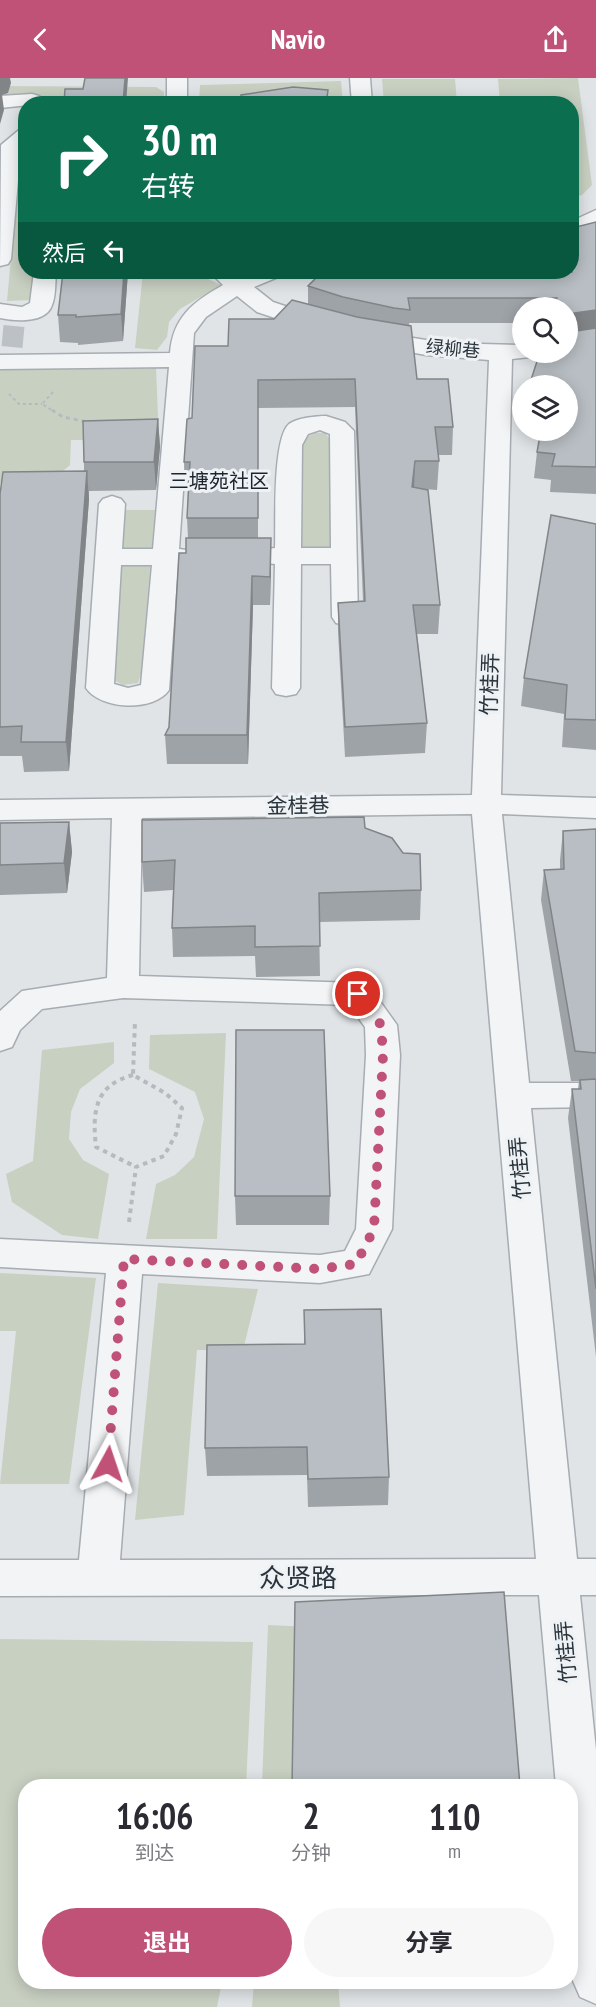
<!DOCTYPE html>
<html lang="zh">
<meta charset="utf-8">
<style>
:root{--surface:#fff;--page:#f7f7f7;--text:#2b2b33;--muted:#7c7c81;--accent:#bf5276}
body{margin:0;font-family:"PT Sans Narrow","Noto Sans SC",sans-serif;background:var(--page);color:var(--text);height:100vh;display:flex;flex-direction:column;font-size:22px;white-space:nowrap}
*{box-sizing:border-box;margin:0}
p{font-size:20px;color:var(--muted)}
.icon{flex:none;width:33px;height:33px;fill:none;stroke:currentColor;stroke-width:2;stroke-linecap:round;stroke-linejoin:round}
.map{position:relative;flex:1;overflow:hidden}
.details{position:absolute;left:18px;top:1701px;width:560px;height:210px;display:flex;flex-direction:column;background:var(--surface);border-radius:24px;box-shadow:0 3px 15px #0003}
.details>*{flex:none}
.guide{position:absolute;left:18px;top:18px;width:561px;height:183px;border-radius:24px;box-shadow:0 3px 15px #0003;background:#0b6e4f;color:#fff;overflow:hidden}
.tools{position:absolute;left:512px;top:219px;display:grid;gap:12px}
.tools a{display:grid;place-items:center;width:66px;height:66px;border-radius:50%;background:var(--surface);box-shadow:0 3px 15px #0003;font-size:30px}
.pin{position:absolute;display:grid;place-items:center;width:51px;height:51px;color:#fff;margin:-26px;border:3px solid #fff;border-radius:50%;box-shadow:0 2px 6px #0007}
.me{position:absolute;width:66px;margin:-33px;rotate:5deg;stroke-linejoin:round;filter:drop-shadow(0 0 4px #0008)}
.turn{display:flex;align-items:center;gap:21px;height:126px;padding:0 24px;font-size:27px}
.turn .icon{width:78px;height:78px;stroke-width:2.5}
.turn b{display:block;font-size:42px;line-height:51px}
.then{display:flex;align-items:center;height:57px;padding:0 24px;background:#0003;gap:12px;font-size:22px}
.eta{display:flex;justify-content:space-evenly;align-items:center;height:102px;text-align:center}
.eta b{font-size:36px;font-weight:700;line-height:42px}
.primary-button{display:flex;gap:12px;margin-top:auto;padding:12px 24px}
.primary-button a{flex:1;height:69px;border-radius:36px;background:var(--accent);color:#fff;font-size:24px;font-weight:700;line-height:69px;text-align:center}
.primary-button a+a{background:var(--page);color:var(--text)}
header{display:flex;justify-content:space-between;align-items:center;height:78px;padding:0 24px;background:var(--accent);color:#fff;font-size:27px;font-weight:700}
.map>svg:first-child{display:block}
.green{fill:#c8d0c2}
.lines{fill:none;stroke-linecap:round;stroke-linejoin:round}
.minor-tunnel{stroke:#bcc1c5;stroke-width:21;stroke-dasharray:21 10;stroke-linecap:butt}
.minor-casing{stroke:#a6acb1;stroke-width:3}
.path-far2{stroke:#b6babe;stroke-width:2;stroke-dasharray:3 3;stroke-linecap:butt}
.path-far1{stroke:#b6babe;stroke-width:3;stroke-dasharray:4 4;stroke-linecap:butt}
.path{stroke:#b6babe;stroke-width:4;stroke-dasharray:4.5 4.5;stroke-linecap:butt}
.minor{fill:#f2f4f6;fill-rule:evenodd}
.wall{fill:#9ea3a8}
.shaded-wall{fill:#818588}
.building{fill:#b8bec3;stroke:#818588;stroke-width:1.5}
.route{stroke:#bf5276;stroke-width:10;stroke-dasharray:0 18}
.labels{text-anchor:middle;stroke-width:6;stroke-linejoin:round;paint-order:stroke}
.far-street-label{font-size:18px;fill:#2a343d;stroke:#eff2f5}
.far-quarter-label{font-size:20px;fill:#1c252e;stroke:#eff2f5}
.street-label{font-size:21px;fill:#2a343d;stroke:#eff2f5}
.near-street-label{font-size:26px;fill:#2a343d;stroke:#eff2f5}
</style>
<header><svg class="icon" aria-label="back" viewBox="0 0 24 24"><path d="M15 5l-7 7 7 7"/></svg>Navio<svg class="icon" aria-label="share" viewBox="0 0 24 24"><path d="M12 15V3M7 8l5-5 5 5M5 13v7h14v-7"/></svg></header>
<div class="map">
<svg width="596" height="1929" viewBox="0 0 596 1929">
<rect width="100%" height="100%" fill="#e0e4e7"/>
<path class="green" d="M 578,0 L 592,107 L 582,117 L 572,120 L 572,26 L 500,25 L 498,1 Z
M 382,1 L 455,1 L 457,25 L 384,25 Z
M 341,3 L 343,25 L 199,25 L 200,7 Z
M 0,8 L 156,9 L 164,14 L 164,25 L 0,26 Z
M 25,69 L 26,194 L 34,194 L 31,222 L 7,223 L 21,70 Z
M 143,194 L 193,194 L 221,207 L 180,231 L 169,244 L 167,259 L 157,272 L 135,270 Z
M 156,289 L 159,362 L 71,362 L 70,387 L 55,400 L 0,405 L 0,290 Z
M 316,355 L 325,355 L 331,363 L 331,469 L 302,469 L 302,371 L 304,360 Z
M 125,432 L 155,432 L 141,595 L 138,605 L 123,607 L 112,601 Z
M 226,955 L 217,1161 L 146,1161 L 156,1106 L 175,1097 L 194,1079 L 204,1041 L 195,1014 L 149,991 L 150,957 Z
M 114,964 L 114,985 L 80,1011 L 71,1034 L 69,1061 L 83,1082 L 109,1096 L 98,1161 L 62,1157 L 12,1124 L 6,1096 L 33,1083 L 42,972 Z
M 0,1195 L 96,1200 L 69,1406 L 0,1406 L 16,1253 L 0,1253 Z
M 158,1205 L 258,1211 L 243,1272 L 197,1272 L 184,1437 L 135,1442 Z
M 268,1547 L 311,1549 L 323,1708 L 262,1708 Z
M 0,1561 L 253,1564 L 246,1708 L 26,1708 L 26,1904 L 222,1904 L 217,1929 L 0,1929 Z
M 254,1904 L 338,1904 L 340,1929 L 252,1929 Z"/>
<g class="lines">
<path class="minor-tunnel" d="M 12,269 L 14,248"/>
<g class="minor-casing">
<path id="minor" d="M 167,0 L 187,0 L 187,26 L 167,26 Z
M 350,0 L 370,0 L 372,26 L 352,26 Z
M 32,16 L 39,18 L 42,22 L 39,26 L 0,30 L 0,18 Z
M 26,50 L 26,66 L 21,69 L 11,181 L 8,186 L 0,188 L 1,67 L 19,52 Z
M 596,132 L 596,148 L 572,155 L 572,143 Z
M 34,194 L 56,194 C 55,204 56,218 52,227 C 46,246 14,243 0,240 L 0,226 L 22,229 L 30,225 Z
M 214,194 L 233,194 L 240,199 L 253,194 L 281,194 L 278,199 L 254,209 L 273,224 L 330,243 L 333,248 L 330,253 L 314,253 L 257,234 L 237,218 L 206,239 L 194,255 L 179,471 L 195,473 L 199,479 L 195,485 L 178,487 L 169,612 C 154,634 101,632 86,610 L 99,426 L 103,421 L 112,418 L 121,421 L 125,426 L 122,471 L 153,471 L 169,289 L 0,291 L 0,277 L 170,275 C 173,239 193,224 223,207 L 212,196 ZM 121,487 L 152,487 L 141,607 L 128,610 L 114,606 Z
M 369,253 L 445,265 L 522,267 L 522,274 L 533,274 L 530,279 L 512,281 L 501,717 L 596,720 L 596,740 L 502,736 L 529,1005 L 596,1005 L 596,1029 L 531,1030 L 577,1481 L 596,1481 L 596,1517 L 580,1517 L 596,1672 L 596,1926 L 580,1919 L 573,1903 L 570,1872 L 570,1708 L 556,1708 L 539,1517 L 0,1518 L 0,1482 L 79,1482 L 106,1195 L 0,1189 L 0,1161 L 320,1177 L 345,1173 L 356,1151 L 366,977 L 365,949 L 349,927 L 123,920 L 42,931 L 20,952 L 12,969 L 0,973 L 0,933 L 22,913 L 107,900 L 112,740 L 0,742 L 0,722 L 472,717 L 489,282 L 426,277 L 361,265 L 358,260 L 361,255 ZM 472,736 L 536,1481 L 120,1482 L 142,1196 L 320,1205 L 369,1196 L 392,1151 L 400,977 L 397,947 L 369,908 L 358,905 L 139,898 L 142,740 Z
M 326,338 L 345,344 L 354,353 L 358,539 L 354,545 L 345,547 L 336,545 L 332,539 L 331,486 L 301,486 L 300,610 L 296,616 L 286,618 L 276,616 L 272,610 L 275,486 L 256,484 L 252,478 L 256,472 L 275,470 C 276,446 272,361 289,346 C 297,340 316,338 326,338 ZM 320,352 L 330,356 L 331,470 L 301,470 L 302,367 L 308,356 Z"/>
</g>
<path class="path-far2" d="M 53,314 L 42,326 L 55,334
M 9,316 L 19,326 L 42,326"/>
<path class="path-far1" d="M 52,332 L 63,339 L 88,344"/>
<path class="path" d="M 133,997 C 95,1007 92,1033 96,1069 L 136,1089
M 129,1144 L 136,1089 L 164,1078 L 176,1056 L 182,1030 L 165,1015 L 133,997 L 135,943"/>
<use href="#minor" class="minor"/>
</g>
<path class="wall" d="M 596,144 L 596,416 L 550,414 L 551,402 L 534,400 L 537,374 L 567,308 L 530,308 L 530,305 L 567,274 L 567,230 L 522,230 L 522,245 L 409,245 L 417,301 L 453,349 L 452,377 L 438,377 L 439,383 L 437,412 L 424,411 L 440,527 L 438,556 L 417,556 L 427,645 L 425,675 L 345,679 L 338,554 L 338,525 L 363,523 L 355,329 L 258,330 L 258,460 L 271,460 L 270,527 L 253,527 L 248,686 L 167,686 L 165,657 L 169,649 L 186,475 L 188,460 L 187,440 L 188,412 L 185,412 L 184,384 L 192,340 L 228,268 L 274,241 L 308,226 L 308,208 L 572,194 Z
M 128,194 L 123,263 L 78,267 L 78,265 L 60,264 L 58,237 Z
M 158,341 L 160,369 L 156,412 L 89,413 L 89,421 L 69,693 L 24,694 L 22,678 L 0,678 L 0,416 L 84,393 L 84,384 Z
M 596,446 L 596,672 L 562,669 L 564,636 L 521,628 L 524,600 Z
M 69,744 L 72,774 L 67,815 L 0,817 L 0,745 Z
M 365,750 L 421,812 L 420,842 L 319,844 L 320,898 L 256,899 L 255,878 L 173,879 L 172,850 L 173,812 L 144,814 L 142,784 Z
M 596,751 L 596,1279 L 568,1040 L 572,1011 L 578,1011 L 579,1003 L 571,1003 L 541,822 L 544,792 L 560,791 L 560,782 L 563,753 Z
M 235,1118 L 330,1118 L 329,1147 L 236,1147 Z
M 304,1232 L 389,1399 L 388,1427 L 308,1429 L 307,1397 L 207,1398 L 205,1370 L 304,1266 Z"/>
<path class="shaded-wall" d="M 0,0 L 10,0 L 11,5 L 8,15 L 2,17 L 4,32 L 0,46 Z
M 125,0 L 128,0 L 126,26 L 123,26 Z
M 124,194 L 128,194 L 123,263 L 121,236 Z
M 596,232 L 596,258 L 567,261 L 568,236 Z
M 158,341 L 160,369 L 156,412 L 154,384 Z
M 415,383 L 414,411 L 412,409 Z
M 87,393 L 89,421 L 69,693 L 66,664 Z
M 271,460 L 271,488 L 270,527 L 270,499 Z
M 252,498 L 253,527 L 248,686 L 247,657 Z
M 69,744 L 72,774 L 67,815 L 64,785 Z"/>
<path class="building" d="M 85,0 L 125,0 L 123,26 L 64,26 L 65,11 L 83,11 Z
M 293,9 L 328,12 L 326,26 L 241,26 L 241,17 Z
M 596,144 L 596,232 L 568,236 L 567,246 L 567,230 L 554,230 L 557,220 L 408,220 L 410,232 L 394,230 L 343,219 L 308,208 L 322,194 L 572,194 L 572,150 Z
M 63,194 L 124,194 L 121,236 L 76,239 L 76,237 L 58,237 Z
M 292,222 L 357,239 L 411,248 L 417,301 L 448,301 L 453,349 L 435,349 L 439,383 L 415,383 L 412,409 L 428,412 L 440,527 L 413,527 L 427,645 L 345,649 L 338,525 L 365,523 L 355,301 L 258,302 L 258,440 L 187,440 L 190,384 L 184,384 L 187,341 L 192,340 L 195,268 L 228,268 L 229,241 L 274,241 Z
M 596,250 L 596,389 L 552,388 L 555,376 L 537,374 L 541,352 L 567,352 L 567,308 L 550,308 L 550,307 L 530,305 L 540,274 L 567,274 L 567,253 L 570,254 Z
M 158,341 L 154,384 L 84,384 L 83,343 Z
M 87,393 L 66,664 L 21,664 L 22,648 L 0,649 L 0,416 L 3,394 Z
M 551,437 L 596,446 L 596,642 L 565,641 L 567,607 L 524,600 Z
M 186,460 L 271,460 L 270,499 L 252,498 L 247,657 L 165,657 L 169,649 L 179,475 L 186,475 Z
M 364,739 L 365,750 L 392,760 L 403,775 L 420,776 L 421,812 L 319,815 L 320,868 L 255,869 L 255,848 L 172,850 L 175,782 L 142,784 L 142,742 Z
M 69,744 L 64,785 L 0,787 L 0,745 Z
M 596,751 L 596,975 L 575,973 L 544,792 L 564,791 L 563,753 Z
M 236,952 L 324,952 L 330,1118 L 235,1118 Z
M 596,1001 L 596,1211 L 572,1011 L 581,1011 L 580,1002 Z
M 381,1231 L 389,1399 L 308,1401 L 307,1369 L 205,1370 L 207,1267 L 305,1266 L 304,1232 Z
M 504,1514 L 520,1708 L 292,1708 L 295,1524 Z"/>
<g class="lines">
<path class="route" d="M 108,1386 L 124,1181 L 320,1191 L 356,1186 L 374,1151 L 383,977 L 381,947 L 358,916"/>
</g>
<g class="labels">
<g class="far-street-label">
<text transform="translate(453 271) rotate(5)" y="6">绿柳巷</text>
</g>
<g class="far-quarter-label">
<text x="219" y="410">三塘苑社区</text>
</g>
<g class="street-label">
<text transform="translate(490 606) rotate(-88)" y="7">竹桂弄</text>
<text transform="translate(298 728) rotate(-1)" y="7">金桂巷</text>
<text transform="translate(520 1090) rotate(-95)" y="7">竹桂弄</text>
<text transform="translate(566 1574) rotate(-95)" y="7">竹桂弄</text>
</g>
<g class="near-street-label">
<text x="298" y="1509">众贤路</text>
</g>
</g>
</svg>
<div class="tools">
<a><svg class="icon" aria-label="search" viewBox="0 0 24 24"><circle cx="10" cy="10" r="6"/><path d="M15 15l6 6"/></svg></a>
<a><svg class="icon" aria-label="layers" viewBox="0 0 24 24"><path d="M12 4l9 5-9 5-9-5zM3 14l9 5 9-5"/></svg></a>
</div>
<div class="pin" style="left:358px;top:916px;background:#d93025"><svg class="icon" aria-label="arrive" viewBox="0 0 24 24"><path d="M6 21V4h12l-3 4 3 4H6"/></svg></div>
<svg class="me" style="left:108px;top:1386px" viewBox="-20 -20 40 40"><path d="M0-17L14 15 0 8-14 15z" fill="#bf5276" stroke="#fff" stroke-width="4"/></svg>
<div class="guide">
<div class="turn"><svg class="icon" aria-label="right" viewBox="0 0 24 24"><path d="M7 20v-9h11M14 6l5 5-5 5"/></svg><div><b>30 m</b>右转</div></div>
<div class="then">然后<svg class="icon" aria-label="left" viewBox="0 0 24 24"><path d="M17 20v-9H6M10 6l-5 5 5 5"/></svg></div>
</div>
<section class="details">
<div class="eta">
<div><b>16:06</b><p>到达</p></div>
<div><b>2</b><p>分钟</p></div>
<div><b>110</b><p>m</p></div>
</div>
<div class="primary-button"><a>退出</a><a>分享</a></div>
</section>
</div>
